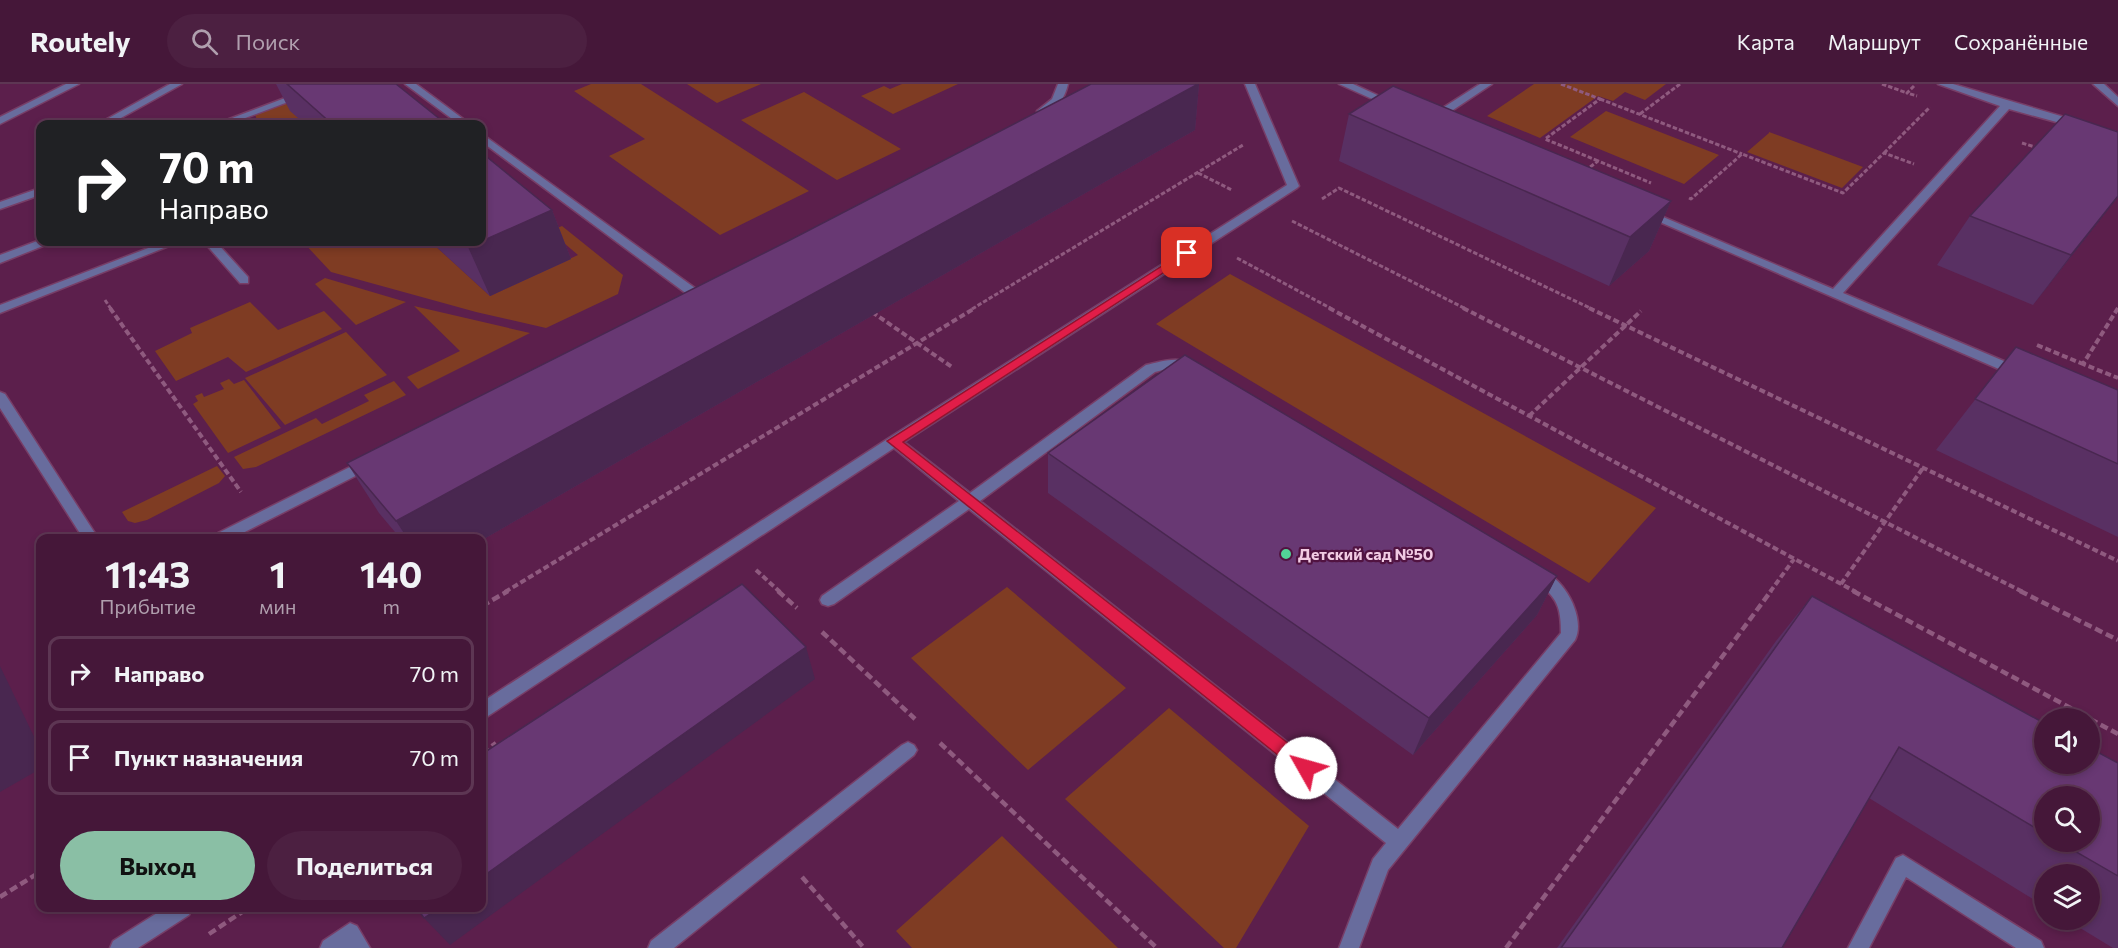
<!DOCTYPE html>
<html lang="ru">
<meta charset="utf-8">
<style>
:root{--surface:#451739;--page:#4c2041;--text:#f1f3f6;--muted:#b09fae;--line:#5d3653;--accent:#8abfa5}
body{margin:0;font-family:Commissioner,sans-serif;background:var(--page);color:var(--text);height:100vh;display:flex;flex-direction:column;font-size:22px;white-space:nowrap}
*{box-sizing:border-box;margin:0}
p{font-size:20px;color:var(--muted)}
.icon{flex:none;width:33px;height:33px;fill:none;stroke:currentColor;stroke-width:2;stroke-linecap:round;stroke-linejoin:round}
.map{position:relative;flex:1;overflow:hidden}
.details{position:absolute;left:36px;top:450px;width:450px;height:378px;display:flex;flex-direction:column;background:var(--surface);border-radius:12px;box-shadow:0 3px 9px #0003,0 0 0 2px var(--line)}
.details>*{flex:none}
.top-card{position:absolute;left:36px;top:36px;width:450px;height:126px;border-radius:12px;box-shadow:0 3px 9px #0003,0 0 0 2px var(--line);background:#202124;color:#fff;overflow:hidden}
.fabs{position:absolute;left:2034px;top:624px;display:grid;gap:12px}
.fabs a{display:grid;place-items:center;width:66px;height:66px;border-radius:50%;background:var(--surface);box-shadow:0 3px 9px #0003,0 0 0 2px var(--line);font-size:30px}
.pin{position:absolute;display:grid;place-items:center;width:51px;height:51px;color:#fff;margin:-26px;border-radius:12px;box-shadow:0 3px 9px #0006}
.me{position:absolute;width:66px;margin:-33px;rotate:308deg;stroke-linejoin:round;filter:drop-shadow(0 0 4px #0008)}
.turn{display:flex;align-items:center;gap:21px;height:126px;padding:0 24px;font-size:27px}
.turn .icon{width:78px;height:78px;stroke-width:2.5}
.turn b{display:block;font-size:42px;line-height:51px}
.eta{display:flex;justify-content:space-evenly;align-items:center;height:102px;text-align:center}
.eta b{font-size:36px;font-weight:700;line-height:42px}
.cta{display:flex;gap:12px;margin-top:auto;padding:12px 24px}
.cta a{flex:1;height:69px;border-radius:36px;background:var(--accent);color:#111;font-size:24px;font-weight:700;line-height:69px;text-align:center}
.cta a+a{background:var(--page);color:var(--text)}
ul{padding:0;list-style:none}
li{display:flex;align-items:center;gap:18px;height:75px;margin:0 12px 9px;padding:0 12px;border:3px solid var(--line);border-radius:12px}
li div{flex:1}
li b{display:block;font-size:22px}
li em{font-style:normal}
header{display:flex;align-items:center;gap:36px;box-sizing:border-box;height:84px;padding:0 30px;background:var(--surface);border-bottom:2px solid var(--line)}
header strong{font-size:28px}
nav{display:flex;gap:33px;margin-inline-start:auto;font-size:21px}
.search{width:420px;height:54px;background:var(--page);display:flex;align-items:center;gap:15px;box-sizing:border-box;padding:0 21px;border-radius:33px;color:var(--muted);font-size:22px}
.map>svg:first-child{display:block}
.green{fill:#7f3c23}
.lines{fill:none;stroke-linecap:round;stroke-linejoin:round}
.minor-casing{stroke:#773e67;stroke-width:3}
.path-far2{stroke:#8f5a7f;stroke-width:3;stroke-dasharray:4.5 2;stroke-linecap:butt}
.path-far1{stroke:#8f5a7f;stroke-width:4;stroke-dasharray:6 3;stroke-linecap:butt}
.path{stroke:#8f5a7f;stroke-width:4.5;stroke-dasharray:8 4;stroke-linecap:butt}
.minor{fill:#686c9d;fill-rule:evenodd}
.wall{fill:#593063;fill-rule:evenodd}
.shaded-wall{fill:#492750}
.building{fill:#683873;stroke:#492750;stroke-width:1.5}
.route{fill:#e11d48;stroke:#92132f;stroke-width:1.5}
.poi-dot{fill:#52d397;stroke:#511341;stroke-width:2}
.labels{text-anchor:middle;stroke-width:4.5;stroke-linejoin:round;paint-order:stroke}
.poi-label{font-size:16px;font-weight:bold;fill:#f1cbe3;stroke:#511341;text-anchor:start}
</style>
<header>
<strong>Routely</strong>
<div class="search"><svg class="icon" aria-label="search" viewBox="0 0 24 24"><circle cx="10" cy="10" r="6"/><path d="M15 15l6 6"/></svg>Поиск</div>
<nav><a>Карта</a><a>Маршрут</a><a>Сохранённые</a></nav>
</header>
<div class="map">
<svg width="2118" height="864" viewBox="0 0 2118 864">
<rect width="100%" height="100%" fill="#5c1f4c"/>
<path class="green" d="M 336,0 L 305,40 L 258,40 L 255,30 Z
M 591,0 L 641,0 L 809,107 L 720,151 L 609,72 L 645,55 L 574,7 Z
M 687,0 L 761,0 L 717,19 Z
M 902,0 L 958,0 L 893,30 L 861,12 L 884,2 L 890,5 Z
M 1534,0 L 1666,0 L 1645,16 L 1625,8 L 1613,17 L 1598,12 L 1540,54 L 1487,32 Z
M 804,8 L 901,65 L 837,96 L 741,36 Z
M 1606,27 L 1719,71 L 1684,100 L 1570,53 Z
M 1769,49 L 1769,48 L 1863,83 L 1842,104 L 1747,68 Z
M 562,142 L 623,191 L 618,210 L 546,244 L 476,228 L 331,188 L 303,158 L 431,158 L 490,212 L 578,171 L 550,147 Z
M 1230,190 L 1656,424 L 1589,499 L 1156,240 Z
M 325,194 L 406,218 L 356,241 L 315,200 Z
M 250,218 L 278,246 L 324,227 L 342,245 L 246,288 L 228,273 L 176,297 L 155,267 L 192,249 L 190,244 Z
M 414,222 L 530,249 L 418,305 L 407,293 L 460,267 Z
M 346,248 L 387,291 L 285,341 L 245,294 Z
M 229,295 L 234,300 L 244,296 L 281,344 L 228,369 L 193,320 L 198,317 L 195,312 L 202,309 L 204,313 L 224,305 L 220,299 Z
M 394,297 L 406,311 L 256,383 L 243,385 L 234,373 L 316,334 L 322,340 L 369,317 L 364,311 Z
M 217,382 L 225,392 L 219,399 L 147,436 L 135,439 L 128,437 L 122,428 Z
M 1007,503 L 1126,604 L 1028,686 L 911,574 Z
M 1169,624 L 1309,742 L 1236,864 L 1224,864 L 1065,715 Z
M 1002,752 L 1118,864 L 912,864 L 896,847 Z"/>
<g class="lines">
<g class="minor-casing">
<path id="minor" d="M 66,0 L 79,0 L 0,40 L 0,33 Z
M 170,0 L 182,0 L 110,40 L 98,40 Z
M 322,0 L 336,0 L 229,40 L 216,40 Z
M 405,0 L 416,0 L 470,40 L 459,40 Z
M 1058,0 L 1068,0 C 1065,14 1054,33 1037,31 L 1037,27 L 1052,15 Z
M 1245,0 L 1255,0 L 1299,102 L 1297,104 L 904,358 L 970,409 L 1146,281 C 1163,277 1183,270 1197,284 L 1190,288 L 1175,283 L 1155,288 L 980,417 L 1398,745 L 1561,549 C 1561,529 1559,515 1542,503 C 1536,499 1530,497 1527,491 L 1529,487 C 1556,478 1588,531 1575,556 L 1388,786 L 1359,864 L 1339,864 L 1373,775 L 1386,759 L 969,425 L 834,520 L 828,522 L 822,520 L 820,516 L 822,512 L 959,417 L 894,364 L 488,632 L 482,634 L 482,618 L 889,354 L 1287,101 Z
M 1339,0 L 1353,0 L 1399,21 L 1390,23 Z
M 1480,0 L 1492,0 L 1435,38 L 1427,38 L 1427,34 Z
M 1938,0 L 1953,0 L 2118,49 L 2118,55 L 2009,25 L 1843,209 L 2025,286 L 2027,289 L 2025,292 L 2015,292 L 1639,129 L 1641,127 L 1649,127 L 1833,205 L 2000,22 Z
M 2093,0 L 2104,0 L 2118,13 L 2118,22 Z
M 482,50 L 699,207 L 701,210 L 699,213 L 691,213 L 482,58 Z
M 40,104 L 40,111 L 0,125 L 0,118 Z
M 40,156 L 53,158 L 0,179 L 0,171 Z
M 164,158 L 179,158 L 0,229 L 0,221 Z
M 204,158 L 216,158 L 248,193 L 248,199 L 240,199 Z
M 0,308 L 5,310 L 98,454 L 83,454 L 0,324 Z
M 370,373 L 375,374 L 377,378 L 375,382 L 233,454 L 213,454 L 216,450 Z
M 908,658 L 914,661 L 917,666 L 914,671 L 674,864 L 648,864 L 651,857 L 902,661 Z
M 1903,771 L 2041,857 L 2044,864 L 2016,864 L 1906,793 L 1869,864 L 1848,864 L 1896,774 Z
M 165,824 L 192,824 L 189,831 L 138,864 L 110,864 L 113,857 Z
M 350,839 L 357,842 L 370,864 L 320,864 L 323,857 Z"/>
</g>
<path class="path-far2" d="M 1561,0 L 1600,15 L 1545,55 L 1598,77
M 1882,0 L 1907,9
M 1914,2 L 1907,9 L 1917,12
M 1600,15 L 1742,70
M 1640,30 L 1680,0
M 2022,59 L 2038,64
M 1884,69 L 1930,23
M 1585,87 L 1598,77 L 1651,99
M 1198,89 L 1232,106
M 1689,114 L 1691,115 L 1742,70 L 1843,109 L 1884,69 L 1914,80
M 1322,115 L 1339,104 L 1592,225
M 1292,137 L 1466,225
M 1237,174 L 1332,225
M 105,216 L 111,225
M 972,225 L 1243,61"/>
<path class="path-far1" d="M 110,224 L 241,408
M 1329,224 L 1856,508
M 1463,224 L 2023,508
M 1589,224 L 2118,477
M 2118,224 L 2083,280 L 2118,294
M 872,228 L 952,283
M 2037,261 L 2083,280
M 1529,332 L 1641,227
M 756,486 L 780,508
M 1841,500 L 1923,384
M 505,508 L 975,224
M 1770,508 L 1794,475"/>
<path class="path" d="M 778,507 L 797,524
M 1853,507 L 2089,634
M 2020,507 L 2118,556
M 482,522 L 508,507
M 822,548 L 915,635
M 2090,635 L 2118,650
M 940,659 L 1157,864
M 482,669 L 496,659
M 802,793 L 864,864
M 0,813 L 40,788
M 209,850 L 248,824
M 1506,864 L 1771,507"/>
<use href="#minor" class="minor"/>
</g>
<path class="wall" d="M 276,0 L 396,0 L 446,40 L 305,40 L 290,27 Z
M 1091,0 L 1199,0 L 1195,46 L 482,456 L 482,454 L 400,454 L 379,429 L 347,379 L 792,155 Z
M 1349,30 L 1671,117 L 1649,167 L 1609,202 L 1339,77 Z
M 2118,113 L 2033,221 L 1937,181 L 1970,132 Z
M 552,126 L 571,175 L 490,212 L 431,158 L 482,158 Z
M 2016,263 L 2118,306 L 2118,453 L 1936,366 Z
M 1048,369 L 1557,492 L 1537,531 L 1413,671 L 1048,409 Z
M 1812,512 L 2118,679 L 2118,864 L 2113,864 L 2067,836 L 2090,836 L 2090,790 L 2044,790 L 2044,822 L 1869,714 L 1782,864 L 1557,864 L 1776,557 ZM 2044,712 L 2090,758 L 2044,758 Z"/>
<path class="shaded-wall" d="M 1198,0 L 1199,0 L 1195,46 L 482,456 L 482,454 L 407,454 L 396,437 Z
M 2118,112 L 2118,113 L 2033,221 L 2071,171 Z
M 1671,117 L 1649,167 L 1609,202 L 1630,153 Z
M 552,126 L 571,175 L 490,212 L 468,163 Z
M 1557,492 L 1537,531 L 1413,671 L 1429,634 Z
M 806,563 L 815,595 L 450,861 L 424,834 L 439,824 L 482,824 L 482,793 Z
M 0,582 L 40,665 L 40,685 L 0,708 Z"/>
<path class="building" d="M 287,0 L 396,0 L 446,40 L 332,40 Z
M 1091,0 L 1198,0 L 396,437 L 347,379 L 792,155 Z
M 1393,2 L 1671,117 L 1630,153 L 1349,30 Z
M 2065,30 L 2118,48 L 2118,112 L 2071,171 L 1970,132 Z
M 482,69 L 552,126 L 482,157 Z
M 462,158 L 480,158 L 468,163 Z
M 2016,263 L 2118,306 L 2118,380 L 1975,315 Z
M 1185,271 L 1557,492 L 1429,634 L 1048,369 Z
M 742,500 L 806,563 L 482,793 L 482,670 Z
M 1812,512 L 2044,639 L 2044,680 L 2090,680 L 2090,664 L 2118,679 L 2118,792 L 2059,758 L 2090,758 L 2090,712 L 2044,712 L 2044,749 L 1899,663 L 1782,864 L 1561,864 Z
M 417,824 L 439,824 L 424,834 Z"/>
<path class="route" d="M 1187,166 L 1193,169 L 1191,171 L 903,358 L 1312,678 L 1314,684 L 1312,689 L 1306,691 L 1300,689 L 887,357 Z"/>
<circle class="poi-dot" cx="1286" cy="470" r="6"/>
<g class="labels">
<g class="poi-label">
<text x="1298" y="476">Детский сад №50</text>
</g>
</g>
</svg>
<div class="fabs">
<a><svg class="icon" aria-label="sound" viewBox="0 0 24 24"><path d="M4 9h4l5-4v14l-5-4H4zM17 9q2 3 0 6"/></svg></a>
<a><svg class="icon" aria-label="search" viewBox="0 0 24 24"><circle cx="10" cy="10" r="6"/><path d="M15 15l6 6"/></svg></a>
<a><svg class="icon" aria-label="layers" viewBox="0 0 24 24"><path d="M12 4l9 5-9 5-9-5zM3 14l9 5 9-5"/></svg></a>
</div>
<div class="pin" style="left:1187px;top:169px;background:#d93025"><svg class="icon" aria-label="arrive" viewBox="0 0 24 24"><path d="M6 21V4h12l-3 4 3 4H6"/></svg></div>
<svg class="me" style="left:1306px;top:684px" viewBox="-20 -20 40 40"><circle r="19" fill="#fff"/><path d="M0-13L10 11 0 6-10 11z" fill="#e11d48"/></svg>
<div class="top-card">
<div class="turn"><svg class="icon" aria-label="right" viewBox="0 0 24 24"><path d="M7 20v-9h11M14 6l5 5-5 5"/></svg><div><b>70 m</b>Направо</div></div>
</div>
<section class="details">
<div class="eta">
<div><b>11:43</b><p>Прибытие</p></div>
<div><b>1</b><p>мин</p></div>
<div><b>140</b><p>m</p></div>
</div>
<ul>
<li><svg class="icon" aria-label="right" viewBox="0 0 24 24"><path d="M7 20v-9h11M14 6l5 5-5 5"/></svg><div><b>Направо</b></div><em>70 m</em></li>
<li><svg class="icon" aria-label="arrive" viewBox="0 0 24 24"><path d="M6 21V4h12l-3 4 3 4H6"/></svg><div><b>Пункт назначения</b></div><em>70 m</em></li>
</ul>
<div class="cta"><a>Выход</a><a>Поделиться</a></div>
</section>
</div>
